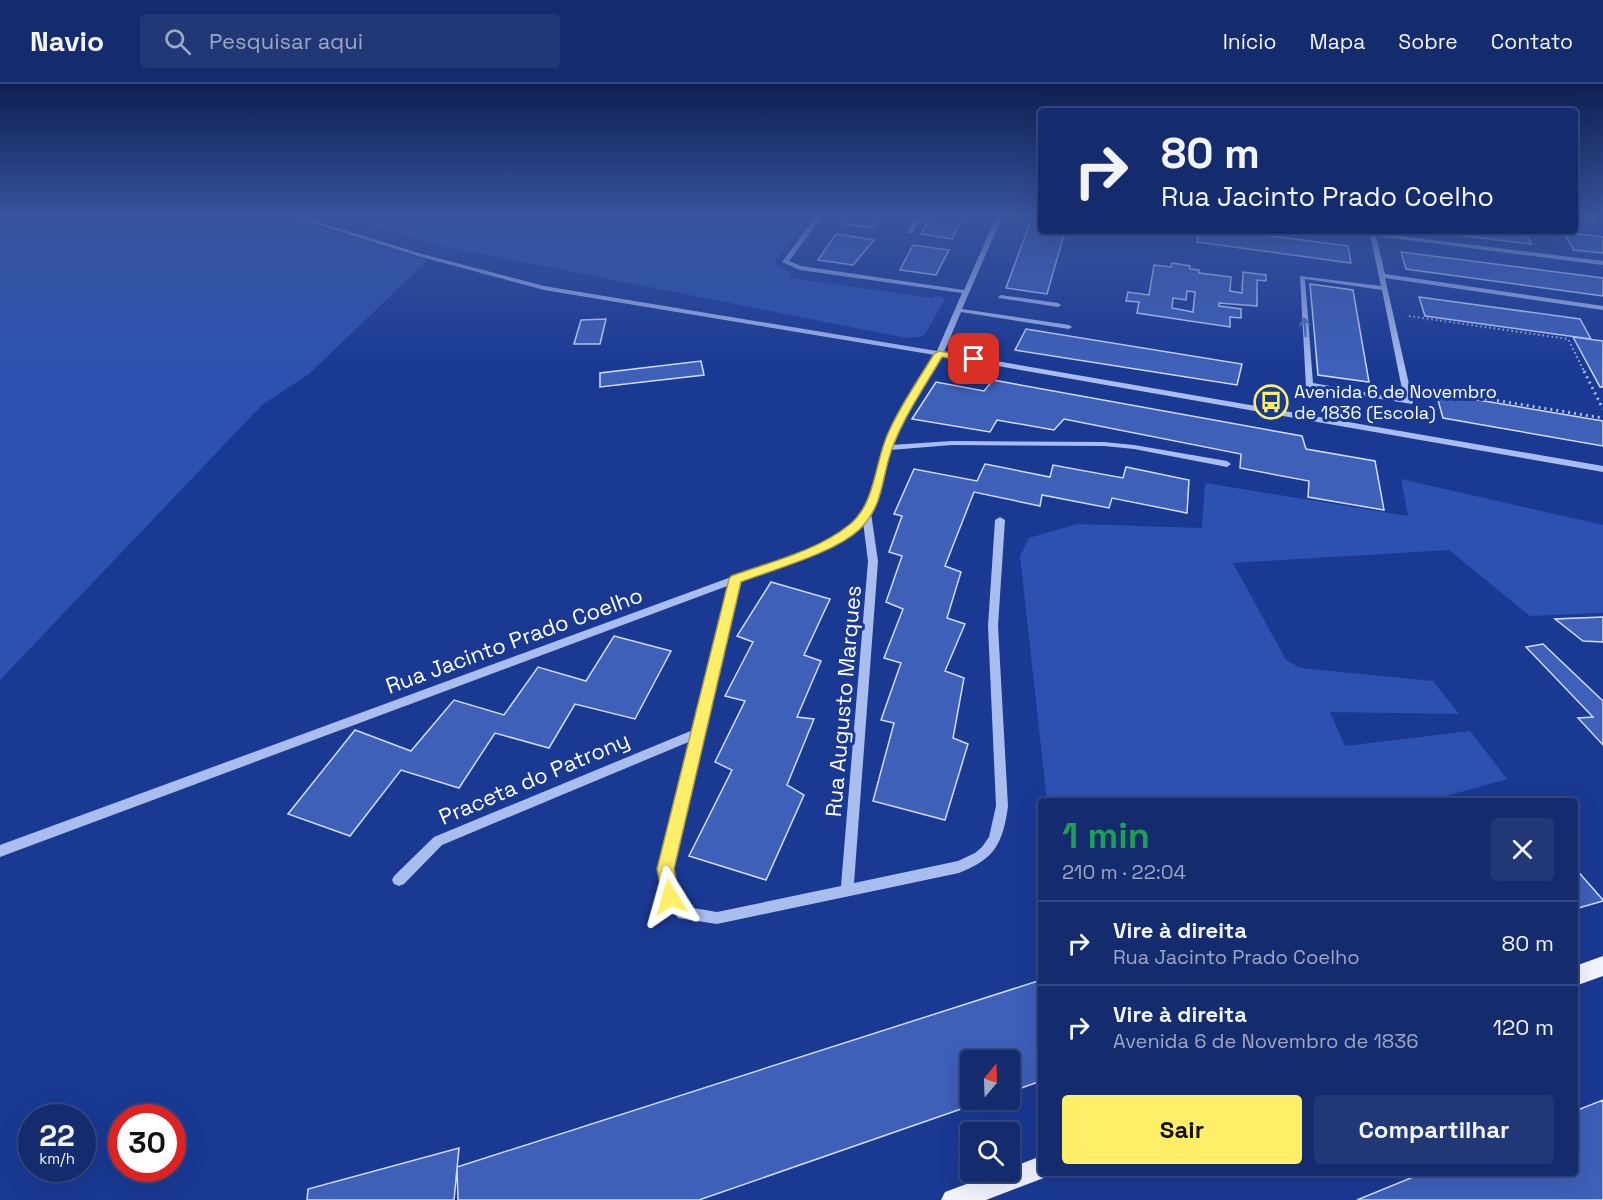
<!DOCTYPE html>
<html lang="pt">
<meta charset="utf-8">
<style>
:root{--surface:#142b6e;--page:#213776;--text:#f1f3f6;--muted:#9da7c2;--line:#334781;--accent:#ffee68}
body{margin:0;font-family:"Space Grotesk",sans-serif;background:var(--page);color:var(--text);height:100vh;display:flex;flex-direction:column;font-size:22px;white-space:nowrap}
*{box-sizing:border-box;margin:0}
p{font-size:20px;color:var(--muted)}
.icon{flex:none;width:33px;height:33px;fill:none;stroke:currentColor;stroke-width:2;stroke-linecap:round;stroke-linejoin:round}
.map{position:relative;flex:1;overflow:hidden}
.details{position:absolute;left:1038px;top:714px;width:540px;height:378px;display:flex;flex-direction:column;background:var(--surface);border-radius:6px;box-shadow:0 6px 24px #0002,0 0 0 2px var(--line)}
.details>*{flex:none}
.top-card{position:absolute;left:1038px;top:24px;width:540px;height:126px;border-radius:6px;box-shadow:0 6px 24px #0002,0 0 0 2px var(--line);background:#142b6e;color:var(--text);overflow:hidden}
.needle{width:39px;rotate:19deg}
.tools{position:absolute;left:960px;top:966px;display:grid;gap:12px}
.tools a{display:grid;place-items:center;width:60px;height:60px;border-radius:6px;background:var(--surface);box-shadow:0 6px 24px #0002,0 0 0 2px var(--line);font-size:30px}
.speed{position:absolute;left:18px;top:1020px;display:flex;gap:12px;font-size:30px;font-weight:700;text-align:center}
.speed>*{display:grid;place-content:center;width:78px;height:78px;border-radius:50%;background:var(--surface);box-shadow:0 6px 24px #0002,0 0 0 2px var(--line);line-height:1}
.speed small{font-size:15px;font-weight:400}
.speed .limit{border:9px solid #d22;background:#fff;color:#111}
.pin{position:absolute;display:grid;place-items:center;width:51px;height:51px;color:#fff;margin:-26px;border-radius:12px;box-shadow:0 3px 9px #0006}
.me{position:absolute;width:66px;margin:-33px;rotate:352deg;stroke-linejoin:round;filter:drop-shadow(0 0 4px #0008)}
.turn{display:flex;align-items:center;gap:21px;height:126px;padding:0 24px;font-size:27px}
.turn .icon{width:78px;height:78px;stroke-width:2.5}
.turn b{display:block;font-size:42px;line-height:51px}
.round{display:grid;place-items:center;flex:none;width:63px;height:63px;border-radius:6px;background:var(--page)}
.head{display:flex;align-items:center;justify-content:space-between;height:102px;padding:0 24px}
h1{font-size:36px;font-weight:800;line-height:45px;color:#1e9e55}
.cta{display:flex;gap:12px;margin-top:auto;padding:12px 24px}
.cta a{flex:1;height:69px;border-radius:6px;background:var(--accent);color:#111;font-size:24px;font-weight:800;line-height:69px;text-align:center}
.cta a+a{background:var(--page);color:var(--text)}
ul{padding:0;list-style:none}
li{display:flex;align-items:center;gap:18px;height:84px;padding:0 24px;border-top:2px solid var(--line)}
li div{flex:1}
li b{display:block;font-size:22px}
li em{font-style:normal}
header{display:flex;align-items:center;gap:36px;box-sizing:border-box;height:84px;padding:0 30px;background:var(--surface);border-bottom:2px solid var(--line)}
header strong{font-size:28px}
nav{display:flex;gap:33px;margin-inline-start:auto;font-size:21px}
.search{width:420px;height:54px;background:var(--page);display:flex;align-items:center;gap:15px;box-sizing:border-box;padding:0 21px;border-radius:6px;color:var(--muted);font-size:22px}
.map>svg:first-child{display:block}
.green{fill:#2c51b1}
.building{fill:#3e60b9;stroke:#d0dcfb;stroke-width:1.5;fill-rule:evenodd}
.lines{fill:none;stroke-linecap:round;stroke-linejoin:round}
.path-far1{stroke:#aabdef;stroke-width:2;stroke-dasharray:1.5 3;stroke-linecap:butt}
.path{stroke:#aabdef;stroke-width:3;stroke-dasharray:2 4;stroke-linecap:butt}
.minor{fill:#aabdef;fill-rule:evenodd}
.major{fill:#f2f5ff;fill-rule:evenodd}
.oneway{stroke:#546eb8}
.route{fill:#ffee68;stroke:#a69b44;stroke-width:1.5}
.labels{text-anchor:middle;stroke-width:6;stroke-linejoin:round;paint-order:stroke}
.far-poi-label{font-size:18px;fill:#fff;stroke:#1a3993;text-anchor:start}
.street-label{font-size:22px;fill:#fff;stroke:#1a3993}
</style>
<header>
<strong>Navio</strong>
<div class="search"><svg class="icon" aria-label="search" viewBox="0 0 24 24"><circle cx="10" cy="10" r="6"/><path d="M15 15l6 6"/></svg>Pesquisar aqui</div>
<nav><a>Início</a><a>Mapa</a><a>Sobre</a><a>Contato</a></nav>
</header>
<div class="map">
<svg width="1603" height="1116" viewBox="0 0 1603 1116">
<rect width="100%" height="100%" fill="#1a3993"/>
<path class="green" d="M 0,131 L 278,131 L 428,176 L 309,290 L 262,321 L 0,596 Z
M 335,131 L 812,131 L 775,177 L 779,184 L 792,188 L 790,194 L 933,214 L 935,211 L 945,215 L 925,250 L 919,253 L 906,254 L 443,162 Z
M 1401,395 L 1603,441 L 1603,529 L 1530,532 L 1449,466 L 1233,479 L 1286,576 L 1300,584 L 1433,597 L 1459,630 L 1330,628 L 1345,662 L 1470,647 L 1507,695 L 1429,717 L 1047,717 L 1020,472 L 1029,454 L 1077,440 L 1202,444 L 1205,399 L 1408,432 Z"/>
<path class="building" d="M 850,131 L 883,131 L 873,144 L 843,140 Z
M 932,131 L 963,133 L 952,155 L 921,150 Z
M 1033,131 L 1041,131 L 1041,147 L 1065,147 L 1047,210 L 1006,204 Z
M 1575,131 L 1590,131 L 1595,139 L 1575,136 Z
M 1199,147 L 1233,147 L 1348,162 L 1351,179 L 1197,158 Z
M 1426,147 L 1525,147 L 1531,160 Z
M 1563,148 L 1603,153 L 1603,169 L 1574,166 Z
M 836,150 L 874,156 L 853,181 L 818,176 Z
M 913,161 L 949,166 L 936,191 L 900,186 Z
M 1401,168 L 1603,194 L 1603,212 L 1406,185 Z
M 1172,179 L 1190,182 L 1190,185 L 1199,186 L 1199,189 L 1231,193 L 1230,207 L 1242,209 L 1243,188 L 1266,191 L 1266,197 L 1257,196 L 1257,222 L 1219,219 L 1219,222 L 1241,225 L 1241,234 L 1230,233 L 1230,243 L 1137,229 L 1139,218 L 1126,217 L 1128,208 L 1149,211 L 1154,181 L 1171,183 ZM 1187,207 L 1195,208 L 1193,228 L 1172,224 L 1173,214 L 1186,216 Z
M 1310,200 L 1353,206 L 1369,298 L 1318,291 Z
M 1419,213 L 1580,235 L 1591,255 L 1425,232 Z
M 606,235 L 600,260 L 574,260 L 581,236 Z
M 1026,245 L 1242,280 L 1237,301 L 1015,266 Z
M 1573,253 L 1603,257 L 1603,303 L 1600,303 Z
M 701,277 L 704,291 L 600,303 L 600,289 Z
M 993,296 L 1302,352 L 1306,365 L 1375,377 L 1384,426 L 1308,413 L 1309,397 L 1240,384 L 1241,370 L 1064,335 L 1054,346 L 997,336 L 990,348 L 912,335 L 936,298 L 984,307 Z
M 1436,309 L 1603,337 L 1603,362 L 1443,334 Z
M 985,380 L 1050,393 L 1053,381 L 1123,394 L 1126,383 L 1189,396 L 1187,429 L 1112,414 L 1109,424 L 1042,411 L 1040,422 L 974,408 L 945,482 L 961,488 L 947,534 L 965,540 L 945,587 L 964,594 L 953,654 L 968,660 L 945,736 L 873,717 L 894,639 L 881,636 L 901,579 L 884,574 L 903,525 L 886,518 L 902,472 L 889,468 L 902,432 L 894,430 L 914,385 L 977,397 Z
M 771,498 L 830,515 L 804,571 L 821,577 L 797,633 L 814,635 L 787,701 L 804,711 L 766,796 L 689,772 L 732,686 L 715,678 L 745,617 L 725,612 L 753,558 L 737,552 Z
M 1603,533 L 1603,558 L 1583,557 L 1555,535 Z
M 614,552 L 671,567 L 635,635 L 575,620 L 549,664 L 495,649 L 459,704 L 401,686 L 350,752 L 288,730 L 355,646 L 411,667 L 454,616 L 504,631 L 538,583 L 586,597 Z
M 1543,560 L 1603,617 L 1603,661 L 1578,634 L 1593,633 L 1526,563 Z
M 1575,784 L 1603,816 L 1603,817 L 1575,825 Z
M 1041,896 L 1041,997 L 1010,1008 L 1010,976 L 970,976 L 970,1016 L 987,1016 L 699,1116 L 458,1116 L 457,1083 Z
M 1603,1016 L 1603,1116 L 1357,1116 L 1423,1089 L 1575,1089 L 1575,1027 Z
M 459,1064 L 454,1116 L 307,1116 L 308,1105 Z"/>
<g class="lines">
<path class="path-far1" d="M 1409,232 L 1568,255 L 1585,289"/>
<path class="path" d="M 1584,287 L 1603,325
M 1426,307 L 1434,306 L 1603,334"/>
<path class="minor" d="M 287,131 L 295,131 L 422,170 L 544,202 L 937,267 L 962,209 L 800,186 L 782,178 L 817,131 L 823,131 L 789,177 L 801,182 L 964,206 L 997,131 L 1003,131 L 962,225 L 1069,241 L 1072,243 L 1069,245 L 961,228 L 944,268 L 1603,382 L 1603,388 L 941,272 L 899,344 L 891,361 L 952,357 L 1104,358 L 1134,361 L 1227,377 L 1231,380 L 1227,383 L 1134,365 L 1104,362 L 952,361 L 890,366 L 878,418 L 871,429 L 878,477 L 854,799 L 958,777 L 975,769 L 982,763 L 989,753 L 996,722 L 988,542 L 995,436 L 1000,433 L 1005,436 L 998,542 L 1008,722 C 1003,759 995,775 959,789 L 717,840 L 678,834 L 663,813 L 658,785 L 691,657 L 442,761 L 404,800 L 399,802 L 394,800 L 392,796 L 394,792 L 434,753 L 693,646 L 730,501 L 0,773 L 0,761 L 824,459 L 852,441 L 870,418 L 882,364 L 891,344 L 935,271 L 544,206 L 418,172 ZM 863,438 L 868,477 L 841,802 L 717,828 L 687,823 L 676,810 L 672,785 L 740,497 C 773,484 843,465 863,438 Z
M 918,131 L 924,131 L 912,149 L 908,149 L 907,148 Z
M 1346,147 L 1375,147 L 1375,149 L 1603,177 L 1603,181 L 1376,152 L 1385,190 L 1603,222 L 1603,226 L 1385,194 L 1413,318 L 1412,320 L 1306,303 L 1300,192 L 1381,202 L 1370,151 ZM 1305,195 L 1382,206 L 1404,315 L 1313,299 Z
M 1001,211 L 1058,219 L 1061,221 L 1058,223 L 999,214 L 998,213 Z"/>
<path class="major" d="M 1603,872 L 1603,892 L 1575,902 L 1575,882 Z
M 1041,1072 L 1041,1089 L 1051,1089 L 1049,1092 L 986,1116 L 941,1116 L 945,1108 L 999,1088 L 1010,1088 L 1010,1084 Z"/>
</g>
<defs><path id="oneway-shaft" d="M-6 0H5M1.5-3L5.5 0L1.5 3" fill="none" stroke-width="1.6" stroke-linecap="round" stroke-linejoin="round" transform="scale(1.5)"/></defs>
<use class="oneway" href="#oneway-shaft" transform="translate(1305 243) rotate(-94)"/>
<linearGradient id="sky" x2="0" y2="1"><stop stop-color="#0e1f51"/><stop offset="0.46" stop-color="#38549e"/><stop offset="1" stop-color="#38549e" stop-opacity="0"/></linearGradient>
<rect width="1603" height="287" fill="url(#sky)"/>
<path class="route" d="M 939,267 L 974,273 L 979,275 L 974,278 L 942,273 C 925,302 905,331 893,362 C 881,392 885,421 859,446 C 834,469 775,485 741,498 L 674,785 L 679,813 L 676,819 L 670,821 L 664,819 L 657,785 L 729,495 L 731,492 C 770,478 817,467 849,441 C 877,419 874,376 890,345 C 902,319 919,295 934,270 Z"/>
<defs>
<g id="bus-ring" transform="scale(1.725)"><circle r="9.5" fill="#1a3993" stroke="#ffee68" stroke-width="1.5"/><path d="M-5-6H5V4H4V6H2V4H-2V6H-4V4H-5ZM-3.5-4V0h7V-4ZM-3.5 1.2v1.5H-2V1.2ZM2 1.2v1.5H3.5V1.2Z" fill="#ffee68"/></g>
</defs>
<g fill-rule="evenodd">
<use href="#bus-ring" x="1271" y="318"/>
</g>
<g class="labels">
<g class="far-poi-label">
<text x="1294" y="314">Avenida 6 de Novembro<tspan x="1294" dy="21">de 1836 (Escola)</tspan></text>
</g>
<g class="street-label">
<text transform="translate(514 556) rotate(-20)" y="8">Rua Jacinto Prado Coelho</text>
<text transform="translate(843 617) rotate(-85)" y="8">Rua Augusto Marques</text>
<text transform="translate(534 694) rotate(-23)" y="8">Praceta do Patrony</text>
</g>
</g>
</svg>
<div class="tools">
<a><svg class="needle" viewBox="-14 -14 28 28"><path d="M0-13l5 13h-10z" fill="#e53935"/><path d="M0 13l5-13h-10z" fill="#9da7c2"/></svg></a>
<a><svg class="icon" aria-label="search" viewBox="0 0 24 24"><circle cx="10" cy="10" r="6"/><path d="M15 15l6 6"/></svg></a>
</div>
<div class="speed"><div>22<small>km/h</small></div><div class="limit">30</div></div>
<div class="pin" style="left:974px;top:275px;background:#d93025"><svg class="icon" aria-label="arrive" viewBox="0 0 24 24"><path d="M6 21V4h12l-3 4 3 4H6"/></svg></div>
<svg class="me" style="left:670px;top:813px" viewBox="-20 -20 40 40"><path d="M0-17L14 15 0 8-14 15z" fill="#ffee68" stroke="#fff" stroke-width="4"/></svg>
<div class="top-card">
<div class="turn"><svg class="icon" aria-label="right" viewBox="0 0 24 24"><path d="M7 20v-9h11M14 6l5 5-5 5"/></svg><div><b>80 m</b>Rua Jacinto Prado Coelho</div></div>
</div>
<section class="details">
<div class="head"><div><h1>1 min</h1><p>210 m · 22:04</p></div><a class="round"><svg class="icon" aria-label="close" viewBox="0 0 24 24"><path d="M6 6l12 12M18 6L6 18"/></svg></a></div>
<ul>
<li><svg class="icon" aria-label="right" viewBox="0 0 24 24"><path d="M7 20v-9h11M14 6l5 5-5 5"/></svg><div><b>Vire à direita</b><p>Rua Jacinto Prado Coelho</p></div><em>80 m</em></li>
<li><svg class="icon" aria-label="right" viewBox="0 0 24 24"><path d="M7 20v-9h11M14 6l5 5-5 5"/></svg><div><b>Vire à direita</b><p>Avenida 6 de Novembro de 1836</p></div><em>120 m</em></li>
</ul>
<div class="cta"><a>Sair</a><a>Compartilhar</a></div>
</section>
</div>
